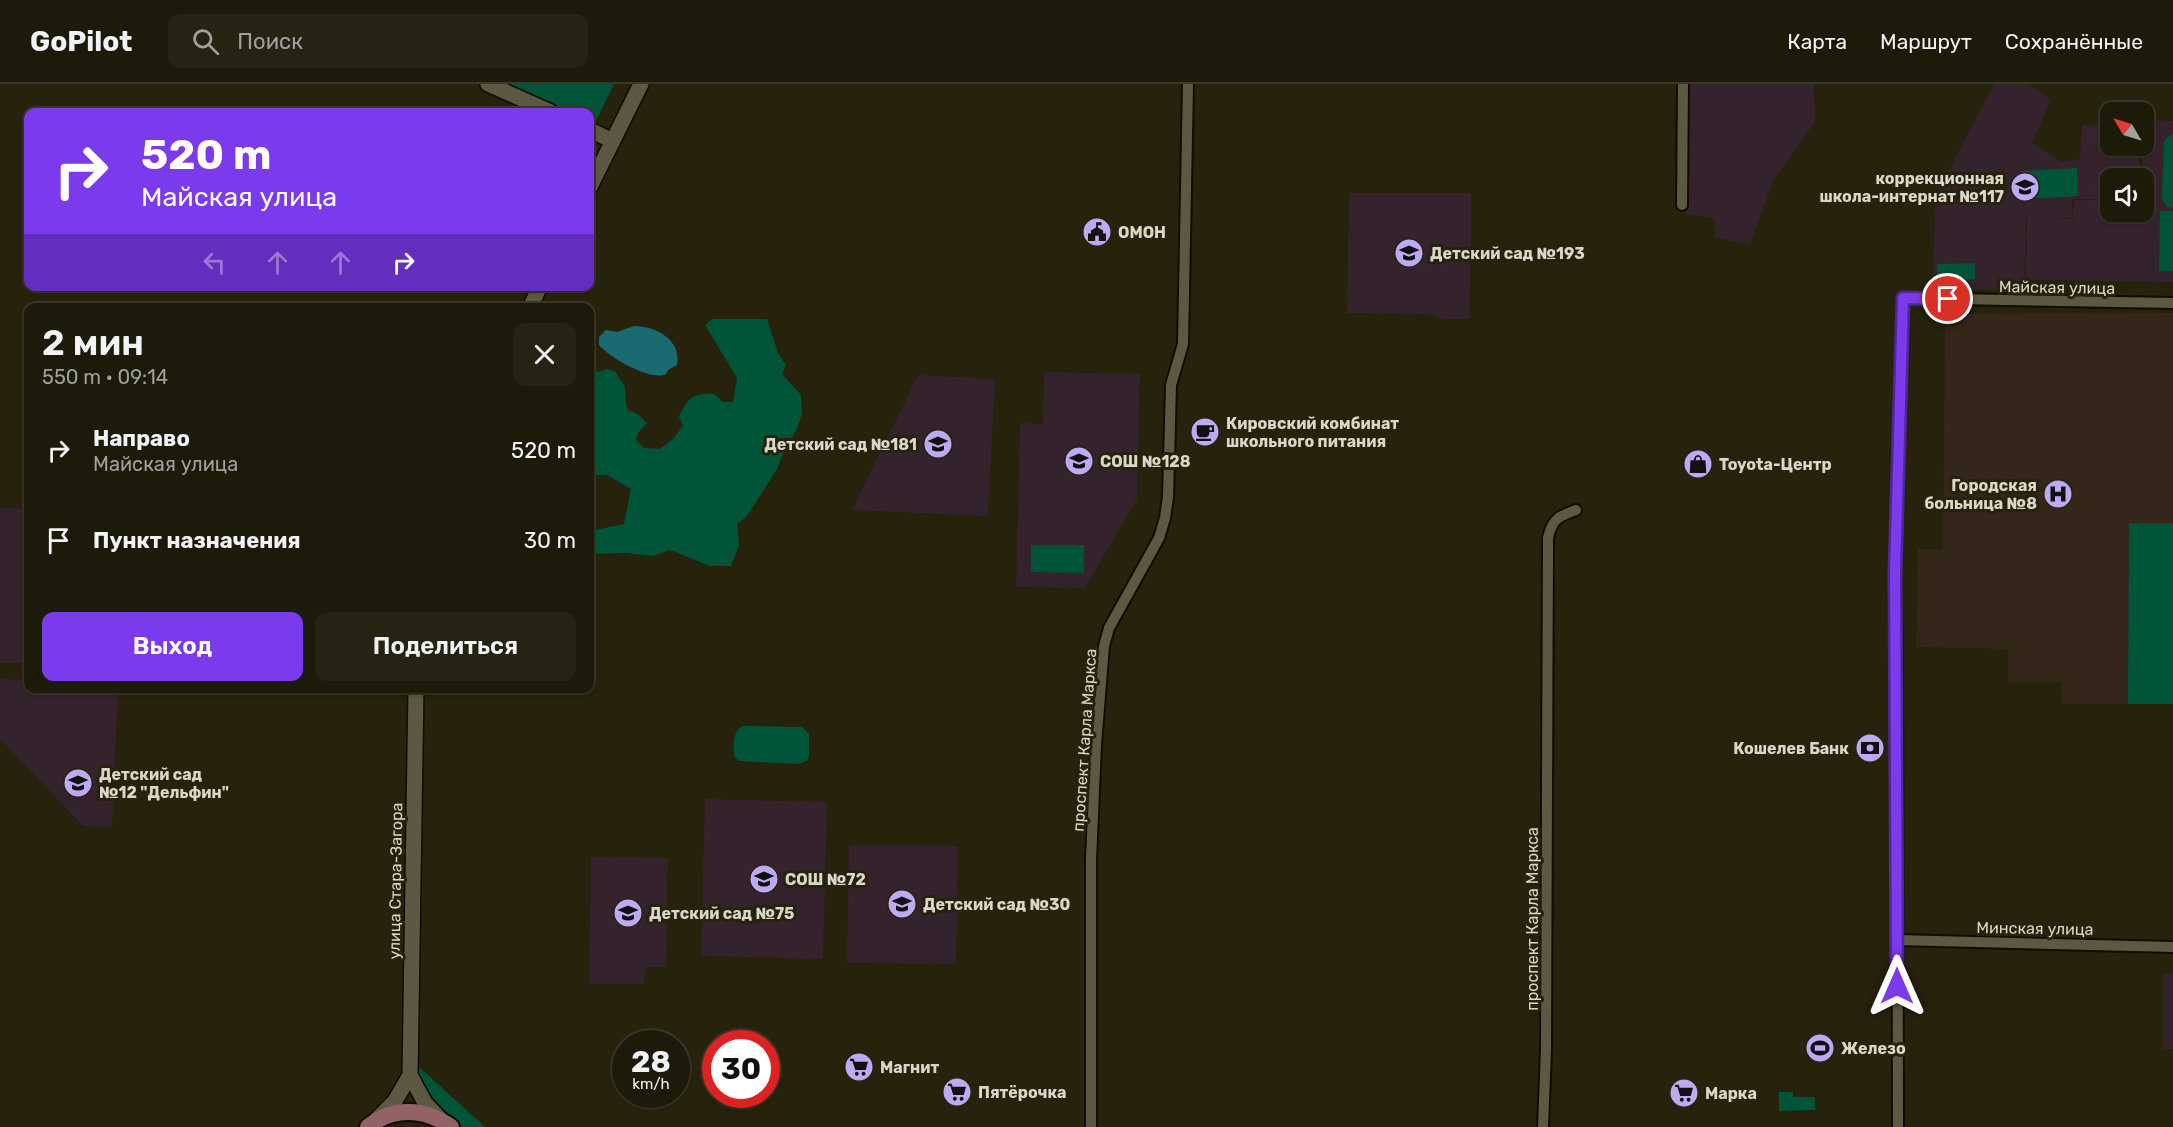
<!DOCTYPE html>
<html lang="ru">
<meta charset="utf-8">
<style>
:root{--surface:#1c1a09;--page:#252312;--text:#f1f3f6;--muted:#a0a19c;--line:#3a382a;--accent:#7c3aed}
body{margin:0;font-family:Rubik,sans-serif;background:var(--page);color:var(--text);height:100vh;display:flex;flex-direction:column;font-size:22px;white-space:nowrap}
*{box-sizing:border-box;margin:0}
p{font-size:20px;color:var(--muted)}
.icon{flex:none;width:33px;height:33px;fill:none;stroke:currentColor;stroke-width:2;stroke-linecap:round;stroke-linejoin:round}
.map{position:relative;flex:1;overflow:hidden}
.details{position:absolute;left:24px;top:219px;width:570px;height:390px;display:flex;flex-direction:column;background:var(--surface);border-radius:12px;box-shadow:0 2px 4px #0004,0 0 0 2px var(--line)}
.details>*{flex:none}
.hud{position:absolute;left:24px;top:24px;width:570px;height:183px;border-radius:12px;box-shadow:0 2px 4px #0004,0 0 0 2px var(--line);background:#7c3aed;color:#fff;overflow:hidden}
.needle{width:39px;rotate:308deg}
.controls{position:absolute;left:2100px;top:18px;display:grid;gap:12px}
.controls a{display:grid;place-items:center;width:54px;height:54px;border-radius:12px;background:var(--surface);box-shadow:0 2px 4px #0004,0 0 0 2px var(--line);font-size:30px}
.speed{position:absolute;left:612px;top:946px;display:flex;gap:12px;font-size:30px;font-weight:700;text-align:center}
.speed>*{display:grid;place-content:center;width:78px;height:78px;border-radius:50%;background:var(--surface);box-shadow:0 2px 4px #0004,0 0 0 2px var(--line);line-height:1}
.speed small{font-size:15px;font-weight:400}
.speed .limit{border:9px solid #d22;background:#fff;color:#111}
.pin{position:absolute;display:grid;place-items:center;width:51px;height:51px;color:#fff;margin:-26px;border:3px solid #fff;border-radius:50%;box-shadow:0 2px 6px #0007}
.me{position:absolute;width:66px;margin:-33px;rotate:0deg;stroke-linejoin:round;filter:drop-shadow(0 0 4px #0008)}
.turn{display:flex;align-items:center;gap:21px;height:126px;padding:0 18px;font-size:27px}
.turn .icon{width:78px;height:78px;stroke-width:2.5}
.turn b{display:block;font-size:42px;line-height:51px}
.lanes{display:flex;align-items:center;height:57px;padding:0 18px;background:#0003;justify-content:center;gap:30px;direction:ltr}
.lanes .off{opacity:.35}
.round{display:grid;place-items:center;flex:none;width:63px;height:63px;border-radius:12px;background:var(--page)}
.summary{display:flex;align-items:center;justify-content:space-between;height:102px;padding:0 18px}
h1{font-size:36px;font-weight:600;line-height:45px}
.cta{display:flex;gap:12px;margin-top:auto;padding:12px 18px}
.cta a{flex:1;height:69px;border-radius:12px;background:var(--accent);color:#fff;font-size:24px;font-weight:600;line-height:69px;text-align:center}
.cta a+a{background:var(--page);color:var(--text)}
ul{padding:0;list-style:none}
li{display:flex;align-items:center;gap:18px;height:90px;padding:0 18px}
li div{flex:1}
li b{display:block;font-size:22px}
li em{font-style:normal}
header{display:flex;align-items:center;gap:36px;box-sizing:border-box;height:84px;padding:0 30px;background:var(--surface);border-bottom:2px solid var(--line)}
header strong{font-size:28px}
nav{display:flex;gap:33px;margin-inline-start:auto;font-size:21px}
.search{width:420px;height:54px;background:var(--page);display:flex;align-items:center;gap:15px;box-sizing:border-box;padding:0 21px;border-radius:12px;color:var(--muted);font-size:22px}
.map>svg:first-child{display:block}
.education{fill:#34232c}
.medical{fill:#342619}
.green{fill:#005538}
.water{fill:#1a6a72}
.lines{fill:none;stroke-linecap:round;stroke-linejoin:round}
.minor-casing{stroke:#0f0b00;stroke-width:14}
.secondary-casing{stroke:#0f0b00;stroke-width:18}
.primary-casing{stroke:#0f0b00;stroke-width:20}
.minor{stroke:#5d5841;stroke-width:10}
.secondary{stroke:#5d5841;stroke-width:15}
.primary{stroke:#936264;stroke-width:16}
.route-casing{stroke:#51269a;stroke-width:15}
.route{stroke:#7c3aed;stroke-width:10}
.labels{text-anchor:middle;stroke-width:6;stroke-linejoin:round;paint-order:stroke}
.poi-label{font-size:16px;font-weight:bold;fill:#dad7ca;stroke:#26220c;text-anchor:start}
.street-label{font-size:16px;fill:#dad7ca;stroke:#26220c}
</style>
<header>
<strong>GoPilot</strong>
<div class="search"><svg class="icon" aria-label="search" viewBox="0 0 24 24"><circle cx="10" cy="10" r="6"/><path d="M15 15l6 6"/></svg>Поиск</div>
<nav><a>Карта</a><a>Маршрут</a><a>Сохранённые</a></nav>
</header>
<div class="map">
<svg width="2173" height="1043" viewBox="0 0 2173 1043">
<rect width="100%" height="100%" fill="#26220c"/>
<path class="education" d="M 1687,0 L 1814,0 L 1815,38 L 1774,95 L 1750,161 L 1715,153 L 1715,135 L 1685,129 Z
M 1994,0 L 2028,0 L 2051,16 L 2032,59 L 2062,78 L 2080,75 L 2082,41 L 2110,42 L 2110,62 L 2139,62 L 2139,94 L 2110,94 L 2110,115 L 2072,115 L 2072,134 L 2026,134 L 2024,205 L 1932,206 L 1936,111 Z
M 2144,36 L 2173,37 L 2173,198 L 2026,196 L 2027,134 L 2073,135 L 2074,116 L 2110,116 L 2110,128 L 2144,128 L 2144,94 L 2142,94 Z
M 1349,109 L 1471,109 L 1470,235 L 1443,235 L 1430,230 L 1347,229 Z
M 1044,288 L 1140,290 L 1137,415 L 1085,504 L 1016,503 L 1020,339 L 1043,340 Z
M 918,291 L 995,295 L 988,432 L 852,426 Z
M 0,424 L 28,425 L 28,579 L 0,579 Z
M 0,595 L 28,596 L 28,604 L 118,606 L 112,743 L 83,742 L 0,655 Z
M 705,715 L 827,718 L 823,875 L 701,872 Z
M 849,761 L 958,762 L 956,880 L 847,879 Z
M 591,773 L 668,774 L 666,883 L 645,883 L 644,900 L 589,900 Z
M 2163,890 L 2173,890 L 2173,965 L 2163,965 Z"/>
<path class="medical" d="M 2173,229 L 2173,620 L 2062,620 L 2061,598 L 2008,598 L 2008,565 L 1916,563 L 1918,465 L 1943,465 L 1945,230 Z"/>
<path class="green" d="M 505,0 L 614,0 L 595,39 L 590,36 L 590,28 L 572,28 Z
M 2173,50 L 2173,124 L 2167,123 L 2162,114 L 2164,59 L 2166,54 Z
M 2077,84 L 2078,112 L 2023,115 L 2021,87 Z
M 2160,127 L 2173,127 L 2173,187 L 2159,187 Z
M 1975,179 L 1975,195 L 1938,197 L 1937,180 Z
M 712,235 L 767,235 L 778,269 L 786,281 L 782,290 L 801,311 L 802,330 L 796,347 L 786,363 L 777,385 L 747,432 L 737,440 L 739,461 L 731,482 L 710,482 L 670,466 L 653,472 L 626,469 L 590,470 L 590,447 L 624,440 L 631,405 L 607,391 L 590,391 L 590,283 L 599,288 L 606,285 L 615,287 L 625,303 L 626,319 L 628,326 L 638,330 L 647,339 L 638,349 L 636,356 L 644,364 L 660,365 L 673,355 L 683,342 L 679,333 C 687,314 694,308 715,310 L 722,318 L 733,318 L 737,294 L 705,241 Z
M 2129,439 L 2173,439 L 2173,620 L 2128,620 Z
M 1031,461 L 1084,461 L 1084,489 L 1031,488 Z
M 743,642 L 802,643 L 809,650 L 809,672 L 807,677 L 797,680 L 739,677 L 734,672 C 734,661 732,647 743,642 Z
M 417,981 L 485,1043 L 461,1043 L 431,1012 L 419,997 Z
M 1779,1008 L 1793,1008 L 1793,1013 L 1815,1013 L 1815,1026 L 1779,1027 Z"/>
<path class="water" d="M 634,242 C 656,242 682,256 677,281 L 668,286 L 666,290 C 651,298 609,273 599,261 L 599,253 L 606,246 L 617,248 Z"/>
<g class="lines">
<g class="minor-casing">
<path id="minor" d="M 1682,121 L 1683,0
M 1897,856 L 2173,863
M 1091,1043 L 1091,776 L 1096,661 L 1104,562 L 1109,544 L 1159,454 L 1165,434 L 1168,413 L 1171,301 L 1183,260 L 1188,0
M 1543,1043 L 1546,965 L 1548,454 C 1552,435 1559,432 1576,426
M 1898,1043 L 1897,584 L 1895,488 L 1903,214 L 2173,219"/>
</g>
<g class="secondary-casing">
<path id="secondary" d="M 488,0 L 551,28
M 590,46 L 613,57
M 590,103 L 641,0
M 530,224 L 540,202
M 416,604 L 410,991 L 425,1019 L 440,1035
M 377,1035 L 395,1017 L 410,991"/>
</g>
<g class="primary-casing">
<path id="primary" d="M 368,1043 C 393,1022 425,1024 451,1043"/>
</g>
<use href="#minor" class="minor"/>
<use href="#secondary" class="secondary"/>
<use href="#primary" class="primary"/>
</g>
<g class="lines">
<g class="route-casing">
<path id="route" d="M 1897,902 L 1895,488 L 1903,214 L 1948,215"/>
</g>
<use href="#route" class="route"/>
</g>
<defs>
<g id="school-disc" transform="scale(1.5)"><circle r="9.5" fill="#bea9f5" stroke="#26220c"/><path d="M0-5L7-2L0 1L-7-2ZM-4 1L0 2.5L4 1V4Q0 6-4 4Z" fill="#111"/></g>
<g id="civic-disc" transform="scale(1.5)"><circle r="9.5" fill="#bea9f5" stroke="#26220c"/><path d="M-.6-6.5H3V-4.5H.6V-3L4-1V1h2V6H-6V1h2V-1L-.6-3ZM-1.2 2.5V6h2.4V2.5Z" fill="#111"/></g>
<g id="cafe-disc" transform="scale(1.5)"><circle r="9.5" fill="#bea9f5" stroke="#26220c"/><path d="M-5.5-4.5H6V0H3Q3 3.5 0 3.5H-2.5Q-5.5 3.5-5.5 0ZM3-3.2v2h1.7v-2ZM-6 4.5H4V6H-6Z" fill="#111"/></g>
<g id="shop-disc" transform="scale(1.5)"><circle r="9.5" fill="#bea9f5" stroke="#26220c"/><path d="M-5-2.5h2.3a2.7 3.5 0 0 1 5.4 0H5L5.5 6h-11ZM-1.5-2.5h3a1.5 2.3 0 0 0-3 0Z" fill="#111"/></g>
<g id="hospital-disc" transform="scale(1.5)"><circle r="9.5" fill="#bea9f5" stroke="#26220c"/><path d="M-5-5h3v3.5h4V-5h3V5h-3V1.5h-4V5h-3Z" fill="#111"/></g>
<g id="bank-disc" transform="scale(1.5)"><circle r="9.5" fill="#bea9f5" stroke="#26220c"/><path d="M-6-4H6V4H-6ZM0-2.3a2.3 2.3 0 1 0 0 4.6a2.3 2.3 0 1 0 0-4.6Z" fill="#111"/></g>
<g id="stadium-disc" transform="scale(1.5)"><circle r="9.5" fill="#bea9f5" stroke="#26220c"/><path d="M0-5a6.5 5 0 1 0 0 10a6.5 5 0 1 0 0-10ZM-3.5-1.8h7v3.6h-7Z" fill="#111"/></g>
<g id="supermarket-disc" transform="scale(1.5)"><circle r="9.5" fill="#bea9f5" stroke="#26220c"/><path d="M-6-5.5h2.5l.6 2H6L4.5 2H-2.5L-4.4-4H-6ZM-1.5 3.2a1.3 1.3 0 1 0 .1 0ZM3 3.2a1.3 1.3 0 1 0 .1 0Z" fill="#111"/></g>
</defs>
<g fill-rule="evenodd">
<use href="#school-disc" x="2025" y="103"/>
<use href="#civic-disc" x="1097" y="148"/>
<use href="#school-disc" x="1409" y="169"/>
<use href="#cafe-disc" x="1205" y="348"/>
<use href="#school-disc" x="938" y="360"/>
<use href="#school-disc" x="1079" y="377"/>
<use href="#shop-disc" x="1698" y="380"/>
<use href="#hospital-disc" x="2058" y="410"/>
<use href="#bank-disc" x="1870" y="664"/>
<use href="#school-disc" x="78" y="699"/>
<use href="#school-disc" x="764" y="795"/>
<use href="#school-disc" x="902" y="820"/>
<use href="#school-disc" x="628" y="829"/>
<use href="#stadium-disc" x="1820" y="964"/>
<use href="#supermarket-disc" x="859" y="983"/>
<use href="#supermarket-disc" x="957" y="1008"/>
<use href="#supermarket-disc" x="1684" y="1009"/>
</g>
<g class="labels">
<g class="poi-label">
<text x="2004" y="100" text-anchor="end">коррекционная<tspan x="2004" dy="18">школа-интернат №117</tspan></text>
<text x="1118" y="154">ОМОН</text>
<text x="1430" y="175">Детский сад №193</text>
<text x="1226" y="345">Кировский комбинат<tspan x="1226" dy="18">школьного питания</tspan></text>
<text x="917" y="366" text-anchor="end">Детский сад №181</text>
<text x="1100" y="383">СОШ №128</text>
<text x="1719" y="386">Toyota-Центр</text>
<text x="2037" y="407" text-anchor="end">Городская<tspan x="2037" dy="18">больница №8</tspan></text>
<text x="1849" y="670" text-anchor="end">Кошелев Банк</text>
<text x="99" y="696">Детский сад<tspan x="99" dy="18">№12 "Дельфин"</tspan></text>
<text x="785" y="801">СОШ №72</text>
<text x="923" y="826">Детский сад №30</text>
<text x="649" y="835">Детский сад №75</text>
<text x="1841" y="970">Железо</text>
<text x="880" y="989">Магнит</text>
<text x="978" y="1014">Пятёрочка</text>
<text x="1705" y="1015">Марка</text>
</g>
<g class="street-label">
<text transform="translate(2057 203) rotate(1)" y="6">Майская улица</text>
<text transform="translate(1084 656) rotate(-86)" y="6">проспект Карла Маркса</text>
<text transform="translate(395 797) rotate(-89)" y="6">улица Стара-Загора</text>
<text transform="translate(1532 835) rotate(-90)" y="6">проспект Карла Маркса</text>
<text transform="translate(2035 844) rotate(1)" y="6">Минская улица</text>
</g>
</g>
</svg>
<div class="controls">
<a><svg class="needle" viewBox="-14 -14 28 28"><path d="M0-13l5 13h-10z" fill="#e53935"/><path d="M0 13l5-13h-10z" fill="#a0a19c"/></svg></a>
<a><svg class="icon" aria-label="sound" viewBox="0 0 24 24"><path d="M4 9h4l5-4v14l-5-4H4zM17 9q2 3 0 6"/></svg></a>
</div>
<div class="speed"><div>28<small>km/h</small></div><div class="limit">30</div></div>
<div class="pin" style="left:1948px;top:215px;background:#d93025"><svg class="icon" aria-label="arrive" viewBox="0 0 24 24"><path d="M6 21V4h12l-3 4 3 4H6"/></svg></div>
<svg class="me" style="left:1897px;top:902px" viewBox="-20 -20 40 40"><path d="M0-17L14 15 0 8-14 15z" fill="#7c3aed" stroke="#fff" stroke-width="4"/></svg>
<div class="hud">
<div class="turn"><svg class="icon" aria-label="right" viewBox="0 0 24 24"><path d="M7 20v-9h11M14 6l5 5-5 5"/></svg><div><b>520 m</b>Майская улица</div></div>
<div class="lanes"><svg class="icon off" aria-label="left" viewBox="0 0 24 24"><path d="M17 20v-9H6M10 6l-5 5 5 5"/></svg><svg class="icon off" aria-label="ahead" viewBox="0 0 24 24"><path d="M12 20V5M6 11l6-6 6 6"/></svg><svg class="icon off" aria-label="ahead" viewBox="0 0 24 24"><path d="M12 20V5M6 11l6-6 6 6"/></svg><svg class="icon" aria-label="right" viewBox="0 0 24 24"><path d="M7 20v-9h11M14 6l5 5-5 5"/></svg></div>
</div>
<section class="details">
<div class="summary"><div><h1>2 мин</h1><p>550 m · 09:14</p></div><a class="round"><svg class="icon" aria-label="close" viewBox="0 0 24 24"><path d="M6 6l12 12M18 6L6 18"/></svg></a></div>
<ul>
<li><svg class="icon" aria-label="right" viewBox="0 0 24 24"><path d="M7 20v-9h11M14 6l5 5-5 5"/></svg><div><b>Направо</b><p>Майская улица</p></div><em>520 m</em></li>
<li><svg class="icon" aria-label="arrive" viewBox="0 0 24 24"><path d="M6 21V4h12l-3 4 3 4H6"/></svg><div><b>Пункт назначения</b></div><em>30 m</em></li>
</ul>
<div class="cta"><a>Выход</a><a>Поделиться</a></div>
</section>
</div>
